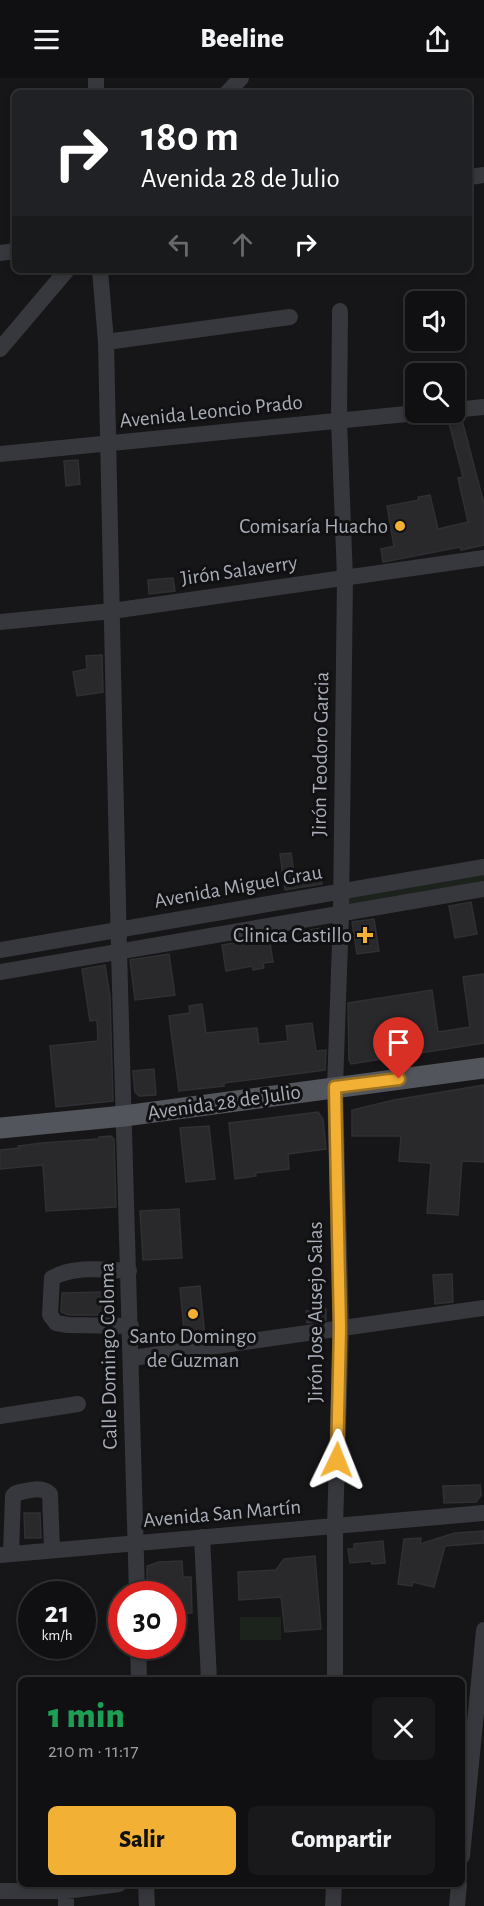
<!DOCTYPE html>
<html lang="es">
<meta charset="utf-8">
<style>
:root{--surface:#101012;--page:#19191b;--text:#f1f3f6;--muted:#9c9d9f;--line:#303032;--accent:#f2b134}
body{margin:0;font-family:"Alegreya Sans",sans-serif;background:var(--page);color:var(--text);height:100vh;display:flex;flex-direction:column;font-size:22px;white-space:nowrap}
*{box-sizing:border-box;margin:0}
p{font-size:20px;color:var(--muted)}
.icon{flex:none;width:33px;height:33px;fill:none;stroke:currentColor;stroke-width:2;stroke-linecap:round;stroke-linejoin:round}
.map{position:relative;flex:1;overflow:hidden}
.panel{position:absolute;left:18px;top:1599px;width:447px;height:210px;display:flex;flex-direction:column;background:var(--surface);border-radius:9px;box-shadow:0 3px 9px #0003,0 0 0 2px var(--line)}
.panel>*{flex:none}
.hud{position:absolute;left:12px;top:12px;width:460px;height:183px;border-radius:9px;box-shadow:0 3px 9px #0003,0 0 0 2px var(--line);background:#202124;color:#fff;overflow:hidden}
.fabs{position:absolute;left:405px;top:213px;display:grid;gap:12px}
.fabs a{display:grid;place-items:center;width:60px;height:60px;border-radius:9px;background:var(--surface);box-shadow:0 3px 9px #0003,0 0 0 2px var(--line);font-size:30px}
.speed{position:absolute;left:18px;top:1503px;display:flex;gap:12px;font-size:30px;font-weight:700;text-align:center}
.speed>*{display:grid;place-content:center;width:78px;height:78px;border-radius:50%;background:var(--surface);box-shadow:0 3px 9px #0003,0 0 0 2px var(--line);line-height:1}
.speed small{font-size:15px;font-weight:400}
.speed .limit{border:9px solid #d22;background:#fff;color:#111}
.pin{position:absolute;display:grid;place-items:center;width:51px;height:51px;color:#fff;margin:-62px -26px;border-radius:50% 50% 50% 0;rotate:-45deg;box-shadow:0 0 6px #0007}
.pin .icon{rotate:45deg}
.me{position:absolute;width:66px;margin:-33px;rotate:2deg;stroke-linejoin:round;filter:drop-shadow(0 0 4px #0008)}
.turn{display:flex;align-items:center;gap:21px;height:126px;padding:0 30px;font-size:27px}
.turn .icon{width:78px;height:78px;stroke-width:2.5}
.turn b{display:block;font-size:42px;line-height:51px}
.lanes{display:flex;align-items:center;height:57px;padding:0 30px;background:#0003;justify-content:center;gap:30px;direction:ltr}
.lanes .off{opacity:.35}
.round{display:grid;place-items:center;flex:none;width:63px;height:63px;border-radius:9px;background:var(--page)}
.headline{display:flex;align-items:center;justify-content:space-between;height:102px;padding:0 30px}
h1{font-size:36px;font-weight:800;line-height:45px;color:#1e9e55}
.primary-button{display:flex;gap:12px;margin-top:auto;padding:12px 30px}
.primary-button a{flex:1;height:69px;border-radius:9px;background:var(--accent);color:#111;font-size:24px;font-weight:800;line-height:69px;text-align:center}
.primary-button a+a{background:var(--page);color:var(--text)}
header{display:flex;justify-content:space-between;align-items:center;height:78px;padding:0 30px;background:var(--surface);font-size:27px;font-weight:800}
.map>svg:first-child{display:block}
.green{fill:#1c231d}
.building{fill:#29292c;stroke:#303034;stroke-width:1.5}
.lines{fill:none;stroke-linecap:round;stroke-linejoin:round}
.minor{stroke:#37383d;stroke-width:16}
.major{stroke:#53555c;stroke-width:21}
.route-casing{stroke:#9d7322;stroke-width:15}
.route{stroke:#f2b134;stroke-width:10}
.poi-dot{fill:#f2b134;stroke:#111113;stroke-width:2}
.labels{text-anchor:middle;stroke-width:6;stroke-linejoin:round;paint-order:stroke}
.street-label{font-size:21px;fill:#a8adb8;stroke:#111113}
.poi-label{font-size:21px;fill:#a8adb8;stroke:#111113;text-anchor:end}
</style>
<header><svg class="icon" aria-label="menu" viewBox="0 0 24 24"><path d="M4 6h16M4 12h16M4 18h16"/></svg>Beeline<svg class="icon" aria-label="share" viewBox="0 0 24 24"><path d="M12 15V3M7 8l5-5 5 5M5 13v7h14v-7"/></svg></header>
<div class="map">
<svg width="484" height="1828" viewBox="0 0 484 1828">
<rect width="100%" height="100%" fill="#161618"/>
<path class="green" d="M 484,791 L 484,807 L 345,831 L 345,816 Z
M 240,1539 L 281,1539 L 281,1562 L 240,1562 Z"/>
<path class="building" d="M 462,342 L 484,426 L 484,467 L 461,472 L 460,469 L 383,484 L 381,471 L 394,468 L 387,428 L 419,422 L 418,419 L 430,417 L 438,451 L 468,444 L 458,400 L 463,399 L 449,345 Z
M 78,382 L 80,406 L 66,408 L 64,383 Z
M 173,500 L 175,513 L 149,516 L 148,502 Z
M 102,577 L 103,614 L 77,618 L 73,594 L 87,591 L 86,578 Z
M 291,775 L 294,794 L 320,791 L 322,806 L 285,812 L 280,776 Z
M 471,824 L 477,856 L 455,860 L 449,828 Z
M 374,841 L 379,873 L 357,876 L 352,844 Z
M 327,849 L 328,859 L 310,861 L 309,852 Z
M 269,859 L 273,884 L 263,885 L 264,890 L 253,892 L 252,888 L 226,893 L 222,867 Z
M 169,876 L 175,917 L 135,922 L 130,882 Z
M 105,887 L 110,918 L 113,1023 L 56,1029 L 50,968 L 98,963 L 97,942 L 90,943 L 82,891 Z
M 484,896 L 484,965 L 351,986 L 349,982 L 348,925 L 432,912 L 438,954 L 470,949 L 463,899 Z
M 202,926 L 206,955 L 257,950 L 259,966 L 288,963 L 286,948 L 312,945 L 316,973 L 326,972 L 325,992 L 224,1005 L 224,1008 L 179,1013 L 169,938 L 190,935 L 189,928 Z
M 154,991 L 156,1017 L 139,1018 L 135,1014 L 133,993 Z
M 484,1007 L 484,1084 L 462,1083 L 458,1137 L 427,1135 L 431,1085 L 399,1083 L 401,1058 L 352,1058 L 352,1032 L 394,1022 Z
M 318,1034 L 323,1041 L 326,1071 L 288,1076 L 289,1091 L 255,1095 L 256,1098 L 235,1101 L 229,1045 Z
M 209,1048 L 215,1101 L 186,1104 L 180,1050 Z
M 111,1058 L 114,1061 L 116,1129 L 46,1133 L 43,1087 L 0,1091 L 0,1072 L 19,1070 L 18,1068 L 41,1065 L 99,1061 L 99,1059 Z
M 179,1131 L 182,1180 L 143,1182 L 140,1133 Z
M 452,1196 L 453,1224 L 435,1226 L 433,1197 Z
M 200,1208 L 205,1259 L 185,1262 L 180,1210 Z
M 104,1214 L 105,1237 L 69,1237 L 61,1234 L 62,1215 Z
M 326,1231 L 326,1242 L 307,1245 L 306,1233 Z
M 480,1407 L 481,1417 L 476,1424 L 444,1425 L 443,1408 Z
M 24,1435 L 40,1435 L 41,1460 L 25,1460 Z
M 484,1453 L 484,1465 L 445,1468 L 434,1509 L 413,1504 L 412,1508 L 398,1506 L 404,1461 L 421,1460 L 420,1466 L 455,1455 Z
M 383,1463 L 385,1485 L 372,1486 L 371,1483 L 350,1485 L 348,1471 L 354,1471 L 354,1466 Z
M 315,1478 L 321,1551 L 285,1554 L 281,1519 L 239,1522 L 238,1494 L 276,1492 L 284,1481 Z
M 182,1483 L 183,1499 L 191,1499 L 192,1535 L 172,1536 L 172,1516 L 147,1516 L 147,1488 L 159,1484 Z"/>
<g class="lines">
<path class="minor" d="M 96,0 L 96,15
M 227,15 L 241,0
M 470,99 L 484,97
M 0,175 L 15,173
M 100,192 L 106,264 L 119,873 L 137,1516
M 106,264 L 290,239
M 0,271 L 67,192
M 454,332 L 484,329
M 0,376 L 427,334
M 0,544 L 112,533 L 484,480
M 0,872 L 484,789
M 0,894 L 484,811
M 129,1193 C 104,1192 75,1187 52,1200 L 50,1237 L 56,1245 L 68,1247 L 131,1248
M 132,1280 L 484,1230
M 0,1338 L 78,1326
M 202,1459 L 209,1602
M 11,1476 L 13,1418 L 16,1415 C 27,1413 42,1407 50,1416 L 52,1472
M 0,1477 L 484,1435
M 138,1568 L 139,1602
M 335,1602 L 335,1448 L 341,1250 L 335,1009 L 341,836 L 345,500 L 339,343 L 340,233
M 462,1778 L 484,1552
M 146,1806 L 147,1828
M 0,1813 L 66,1813 L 119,1806
M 66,1813 L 66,1828
M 333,1828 L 334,1806
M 457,1828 L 459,1806"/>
<path class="major" d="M 0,1050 L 124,1038 L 484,990"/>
</g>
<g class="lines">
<g class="route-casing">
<path id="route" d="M 337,1382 L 340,1250 L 335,1009 L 399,1001"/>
</g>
<use href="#route" class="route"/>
</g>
<g class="poi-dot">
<circle cx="400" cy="448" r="6"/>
<path d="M362 848h6v6h6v6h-6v6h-6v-6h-6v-6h6z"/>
<circle cx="193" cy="1236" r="6"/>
</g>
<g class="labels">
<g class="street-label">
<text transform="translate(211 333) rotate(-6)" y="7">Avenida Leoncio Prado</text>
<text transform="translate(239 492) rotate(-8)" y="7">Jirón Salaverry</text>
<text transform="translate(320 676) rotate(-89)" y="7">Jirón Teodoro Garcia</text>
<text transform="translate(238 808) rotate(-10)" y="7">Avenida Miguel Grau</text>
<text transform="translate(224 1024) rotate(-8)" y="7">Avenida 28 de Julio</text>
<text transform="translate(315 1234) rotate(-90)" y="7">Jirón Jose Ausejo Salas</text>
<text transform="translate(108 1278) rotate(-91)" y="7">Calle Domingo Coloma</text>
<text transform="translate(222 1435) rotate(-5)" y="7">Avenida San Martín</text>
</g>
<g class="poi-label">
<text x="388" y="455">Comisaría Huacho</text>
<text x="352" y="864">Clinica Castillo</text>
<text x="193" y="1265" text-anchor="middle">Santo Domingo<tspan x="193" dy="24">de Guzman</tspan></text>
</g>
</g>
</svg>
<div class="fabs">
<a><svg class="icon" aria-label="sound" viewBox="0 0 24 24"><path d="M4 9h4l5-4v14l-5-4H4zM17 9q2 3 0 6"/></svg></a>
<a><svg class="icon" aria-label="search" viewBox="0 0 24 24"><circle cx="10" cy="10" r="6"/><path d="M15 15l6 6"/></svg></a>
</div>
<div class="speed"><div>21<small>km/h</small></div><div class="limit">30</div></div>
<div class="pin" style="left:399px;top:1001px;background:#d93025"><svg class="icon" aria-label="arrive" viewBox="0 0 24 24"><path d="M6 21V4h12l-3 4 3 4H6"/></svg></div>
<svg class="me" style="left:337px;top:1382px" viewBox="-20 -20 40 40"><path d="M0-17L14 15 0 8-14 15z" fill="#f2b134" stroke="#fff" stroke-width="4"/></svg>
<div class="hud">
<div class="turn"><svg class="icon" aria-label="right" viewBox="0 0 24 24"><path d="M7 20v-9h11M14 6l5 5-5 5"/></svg><div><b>180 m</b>Avenida 28 de Julio</div></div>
<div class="lanes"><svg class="icon off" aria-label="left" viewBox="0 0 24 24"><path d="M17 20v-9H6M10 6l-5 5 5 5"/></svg><svg class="icon off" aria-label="ahead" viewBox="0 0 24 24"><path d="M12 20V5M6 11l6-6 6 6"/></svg><svg class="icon" aria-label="right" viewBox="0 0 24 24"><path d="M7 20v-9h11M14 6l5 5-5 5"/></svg></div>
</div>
<section class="panel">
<div class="headline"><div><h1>1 min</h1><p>210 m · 11:17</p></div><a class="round"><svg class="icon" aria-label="close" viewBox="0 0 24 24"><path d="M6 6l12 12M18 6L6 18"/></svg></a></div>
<div class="primary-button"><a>Salir</a><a>Compartir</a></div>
</section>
</div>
